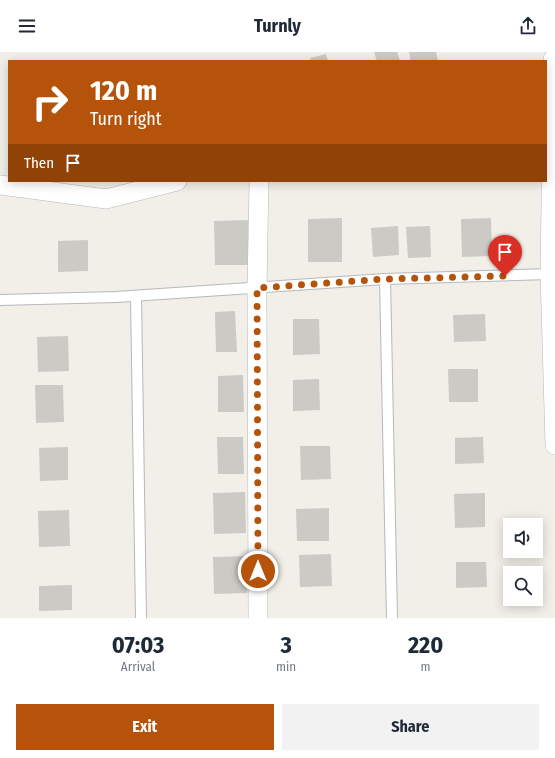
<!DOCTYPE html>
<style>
:root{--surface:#fff;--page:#f2f2f3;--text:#1f2937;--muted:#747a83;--accent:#b45309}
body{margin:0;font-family:"Fira Sans Condensed",sans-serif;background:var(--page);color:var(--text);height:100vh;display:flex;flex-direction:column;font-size:15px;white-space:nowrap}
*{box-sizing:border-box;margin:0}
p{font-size:13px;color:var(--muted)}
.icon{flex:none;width:22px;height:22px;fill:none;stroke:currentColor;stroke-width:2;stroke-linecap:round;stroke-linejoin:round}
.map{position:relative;height:566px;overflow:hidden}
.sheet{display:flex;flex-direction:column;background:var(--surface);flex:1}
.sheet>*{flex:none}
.banner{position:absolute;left:8px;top:8px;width:539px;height:122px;border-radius:0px;box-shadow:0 2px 10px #0003;background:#b45309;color:#fff;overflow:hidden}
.buttons{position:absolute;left:503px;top:466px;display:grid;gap:8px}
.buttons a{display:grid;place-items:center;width:40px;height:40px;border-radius:0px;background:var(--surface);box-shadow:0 2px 10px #0003;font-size:20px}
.pin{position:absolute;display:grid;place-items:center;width:34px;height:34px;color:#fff;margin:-41px -17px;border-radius:50% 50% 50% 0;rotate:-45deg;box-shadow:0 0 4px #0007}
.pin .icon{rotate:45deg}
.me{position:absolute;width:44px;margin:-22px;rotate:0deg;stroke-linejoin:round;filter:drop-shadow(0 0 3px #0008)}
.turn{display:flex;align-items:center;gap:14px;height:84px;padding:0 16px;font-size:18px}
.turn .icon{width:52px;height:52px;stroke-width:2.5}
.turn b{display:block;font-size:28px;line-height:34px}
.then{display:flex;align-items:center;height:38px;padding:0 16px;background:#0003;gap:8px;font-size:15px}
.eta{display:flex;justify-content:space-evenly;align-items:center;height:68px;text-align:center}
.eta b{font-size:24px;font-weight:700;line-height:28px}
.button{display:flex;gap:8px;margin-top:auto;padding:8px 16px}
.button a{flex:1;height:46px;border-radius:0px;background:var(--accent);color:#fff;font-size:16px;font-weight:700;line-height:46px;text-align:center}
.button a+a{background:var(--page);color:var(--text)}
header{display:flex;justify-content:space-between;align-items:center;height:52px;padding:0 16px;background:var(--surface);font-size:18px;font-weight:700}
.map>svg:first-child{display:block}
.building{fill:#cccac5}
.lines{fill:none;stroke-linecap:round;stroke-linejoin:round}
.lane-casing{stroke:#b5b8bc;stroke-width:12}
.street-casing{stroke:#b5b8bc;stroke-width:20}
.lane{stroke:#fff;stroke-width:10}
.street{stroke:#fff;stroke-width:19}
.route{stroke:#b45309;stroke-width:7;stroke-dasharray:0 12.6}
</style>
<header><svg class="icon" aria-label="menu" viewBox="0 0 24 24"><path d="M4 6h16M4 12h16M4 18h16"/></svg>Turnly<svg class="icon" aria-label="share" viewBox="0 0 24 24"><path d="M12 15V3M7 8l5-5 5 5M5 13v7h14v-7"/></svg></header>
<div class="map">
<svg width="555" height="566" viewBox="0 0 555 566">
<rect width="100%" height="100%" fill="#f1efe8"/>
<path class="building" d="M 374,0 L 397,0 L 400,9 L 377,9 Z
M 409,0 L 436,0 L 438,9 L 411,9 Z
M 326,2 L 328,9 L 311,9 L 310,6 Z
M 342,166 L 342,210 L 308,210 L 308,167 Z
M 491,166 L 492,204 L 462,205 L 461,167 Z
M 248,168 L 249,213 L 215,213 L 214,169 Z
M 398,174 L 399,203 L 373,205 L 371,176 Z
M 430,174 L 431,205 L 408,206 L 406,175 Z
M 88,188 L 88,219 L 58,220 L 58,189 Z
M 235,259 L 237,300 L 216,300 L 215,260 Z
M 485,262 L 486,289 L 454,290 L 453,263 Z
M 293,267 L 319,267 L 320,302 L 293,303 Z
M 68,284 L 69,319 L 38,320 L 37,285 Z
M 448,317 L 478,317 L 478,350 L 449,350 Z
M 243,323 L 244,360 L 218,360 L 218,324 Z
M 319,327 L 320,358 L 293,359 L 293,328 Z
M 35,333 L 63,333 L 64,370 L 36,371 Z
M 217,385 L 243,385 L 244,422 L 218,422 Z
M 483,385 L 484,411 L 455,412 L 455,386 Z
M 300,394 L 330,394 L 331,427 L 301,428 Z
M 68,395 L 68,428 L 40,429 L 39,396 Z
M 245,440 L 246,481 L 214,482 L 213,441 Z
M 485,441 L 485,475 L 455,476 L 454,442 Z
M 329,456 L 329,489 L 297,489 L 296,457 Z
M 69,458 L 70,494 L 39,495 L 38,459 Z
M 331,502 L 332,534 L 300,535 L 299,503 Z
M 246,504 L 247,541 L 214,542 L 213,505 Z
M 456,510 L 486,510 L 487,535 L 456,536 Z
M 72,533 L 72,558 L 39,559 L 39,534 Z"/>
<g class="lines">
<g class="lane-casing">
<path id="lane" d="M 385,227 L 392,566
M 136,244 L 141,566
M 0,248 L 116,245 L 385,227 L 550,222"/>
</g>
<g class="street-casing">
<path id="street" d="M 553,7 L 550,222 L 555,393
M 0,133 L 106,147 L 177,129
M 258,566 L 257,236 L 259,129"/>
</g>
<use href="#lane" class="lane"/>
<use href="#street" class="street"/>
</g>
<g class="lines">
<path class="route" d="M 258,519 L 257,236 L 385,227 L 505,224"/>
</g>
</svg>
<div class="buttons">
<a><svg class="icon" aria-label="sound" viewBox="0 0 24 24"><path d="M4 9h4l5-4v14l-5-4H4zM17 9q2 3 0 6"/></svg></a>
<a><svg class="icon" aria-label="search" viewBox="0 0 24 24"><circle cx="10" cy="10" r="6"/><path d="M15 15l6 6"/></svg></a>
</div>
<div class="pin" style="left:505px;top:224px;background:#d93025"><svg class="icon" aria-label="arrive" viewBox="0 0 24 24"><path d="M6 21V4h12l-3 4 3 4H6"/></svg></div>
<svg class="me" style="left:258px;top:519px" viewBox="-20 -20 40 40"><circle r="17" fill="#b45309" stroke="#fff" stroke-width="3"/><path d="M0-11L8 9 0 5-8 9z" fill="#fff"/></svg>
<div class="banner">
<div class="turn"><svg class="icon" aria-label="right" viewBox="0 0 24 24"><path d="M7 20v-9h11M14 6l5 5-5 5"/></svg><div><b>120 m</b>Turn right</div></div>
<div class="then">Then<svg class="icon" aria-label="arrive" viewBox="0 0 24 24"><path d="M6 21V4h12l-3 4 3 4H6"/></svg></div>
</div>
</div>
<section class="sheet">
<div class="eta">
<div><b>07:03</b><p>Arrival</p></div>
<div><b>3</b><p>min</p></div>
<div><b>220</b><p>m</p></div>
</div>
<div class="button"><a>Exit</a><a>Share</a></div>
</section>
